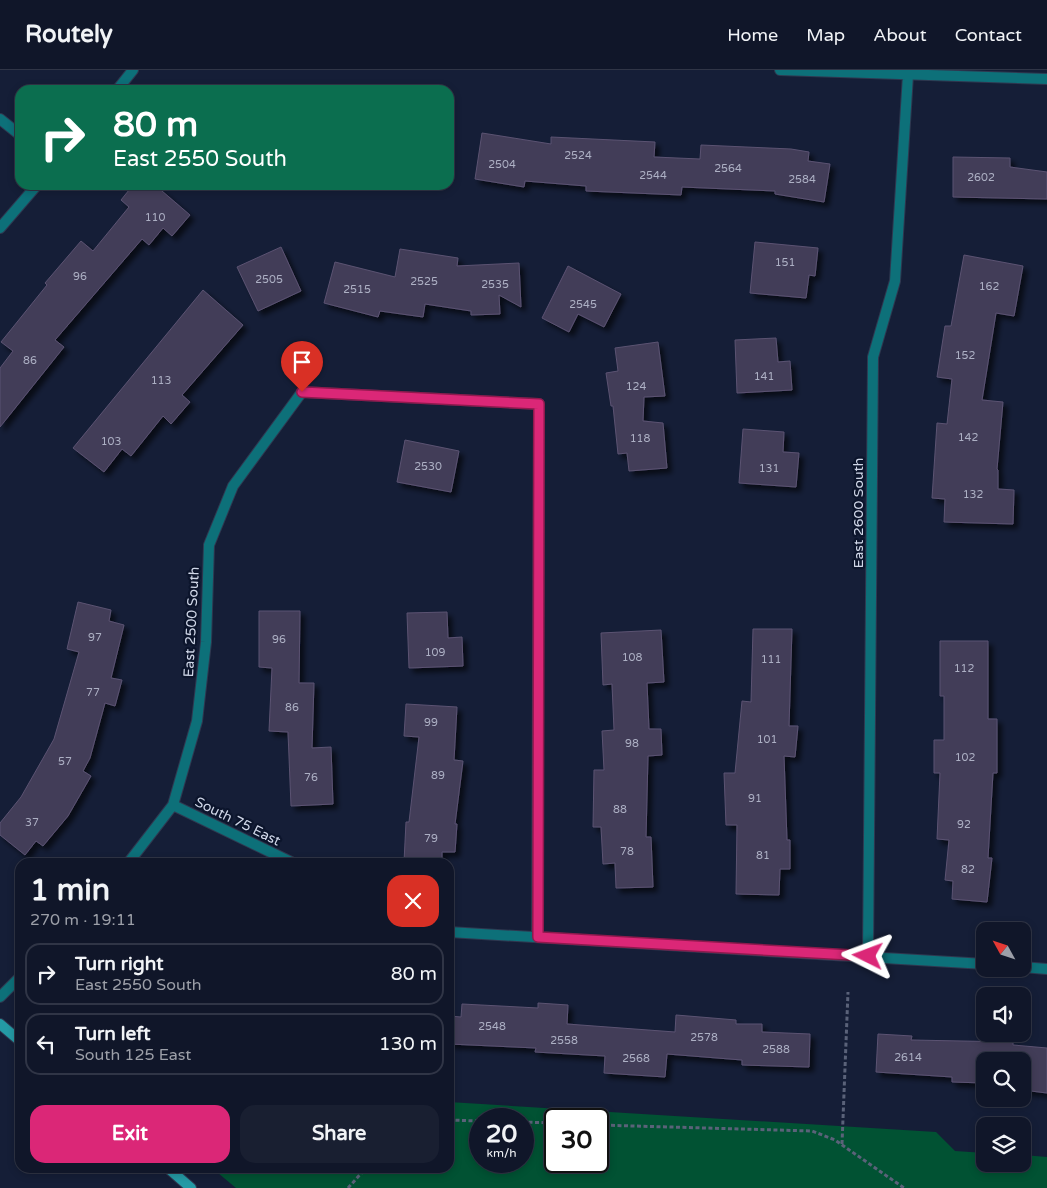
<!DOCTYPE html>
<meta charset="utf-8">
<style>
:root{--surface:#101629;--page:#191f31;--text:#f1f3f6;--muted:#9c9fa8;--line:#303546;--accent:#db2777}
body{margin:0;font-family:"Varela Round",sans-serif;background:var(--page);color:var(--text);height:100vh;display:flex;flex-direction:column;font-size:19px;white-space:nowrap}
*{box-sizing:border-box;margin:0}
p{font-size:16px;color:var(--muted)}
.icon{flex:none;width:28px;height:28px;fill:none;stroke:currentColor;stroke-width:2;stroke-linecap:round;stroke-linejoin:round}
.map{position:relative;flex:1;overflow:hidden}
.details{position:absolute;left:15px;top:788px;width:439px;height:315px;display:flex;flex-direction:column;background:var(--surface);border-radius:15px;box-shadow:0 2px 8px #0003,0 0 0 1px var(--line)}
.details>*{flex:none}
.hud{position:absolute;left:15px;top:15px;width:439px;height:105px;border-radius:15px;box-shadow:0 2px 8px #0003,0 0 0 1px var(--line);background:#0b6e4f;color:#fff;overflow:hidden}
.needle{width:32px;rotate:310deg}
.buttons{position:absolute;left:976px;top:852px;display:grid;gap:10px}
.buttons a{display:grid;place-items:center;width:55px;height:55px;border-radius:10px;background:var(--surface);box-shadow:0 2px 8px #0003,0 0 0 1px var(--line);font-size:25px}
.speed{position:absolute;left:469px;top:1038px;display:flex;gap:10px;font-size:25px;font-weight:700;text-align:center}
.speed>*{display:grid;place-content:center;width:65px;height:65px;border-radius:50%;background:var(--surface);box-shadow:0 2px 8px #0003,0 0 0 1px var(--line);line-height:1}
.speed small{font-size:12px;font-weight:400}
.speed .limit{border:2px solid #111;border-radius:8px;background:#fff;color:#111}
.pin{position:absolute;display:grid;place-items:center;width:42px;height:42px;color:#fff;margin:-51px -21px;border-radius:50% 50% 50% 0;rotate:-45deg;box-shadow:0 0 5px #0007}
.pin .icon{rotate:45deg}
.me{position:absolute;width:55px;margin:-28px;rotate:273deg;stroke-linejoin:round;filter:drop-shadow(0 0 4px #0008)}
.turn{display:flex;align-items:center;gap:18px;height:105px;padding:0 15px;font-size:22px}
.turn .icon{width:65px;height:65px;stroke-width:2.5}
.turn b{display:block;font-size:35px;line-height:42px}
.round{display:grid;place-items:center;flex:none;width:52px;height:52px;border-radius:15px;background:var(--page)}
.headline{display:flex;align-items:center;justify-content:space-between;height:85px;padding:0 15px}
h1{font-size:30px;font-weight:700;line-height:38px}
.button{display:flex;gap:10px;margin-top:auto;padding:10px 15px}
.button a{flex:1;height:58px;border-radius:15px;background:var(--accent);color:#fff;font-size:20px;font-weight:700;line-height:58px;text-align:center}
.button a+a{background:var(--page);color:var(--text)}
ul{padding:0;list-style:none}
li{display:flex;align-items:center;gap:15px;height:62px;margin:0 10px 8px;padding:0 5px;border:2px solid var(--line);border-radius:15px}
li div{flex:1}
li b{display:block;font-size:19px}
li em{font-style:normal}
header{display:flex;align-items:center;gap:30px;box-sizing:border-box;height:70px;padding:0 25px;background:var(--surface);border-bottom:1px solid var(--line)}
header strong{font-size:24px}
nav{display:flex;gap:28px;margin-inline-start:auto;font-size:18px}
.map>svg:first-child{display:block}
.green{fill:#015233;fill-rule:evenodd}
.building{fill:#433c58;stroke:#5b5372;filter:url(#shadow)}
.lines{fill:none;stroke-linecap:round;stroke-linejoin:round}
.street-casing{stroke:#2f3850;stroke-width:12}
.secondary-casing{stroke:#2f3850;stroke-width:12}
.path{stroke:#5a6279;stroke-width:3;stroke-dasharray:4 2.5;stroke-linecap:butt}
.street{stroke:#0d7079;stroke-width:10}
.secondary{stroke:#249aa5;stroke-width:10}
.route-casing{stroke:#8e194d;stroke-width:12}
.route{stroke:#db2777;stroke-width:9}
.labels{text-anchor:middle;stroke-width:4.5;stroke-linejoin:round;paint-order:stroke}
.number-label{font-size:11px;fill:#adb0c4}
.street-label{font-size:14px;fill:#d0d7e8;stroke:#0c152c}
</style>
<header>
<strong>Routely</strong>
<nav><a>Home</a><a>Map</a><a>About</a><a>Contact</a></nav>
</header>
<div class="map">
<svg width="1047" height="1118" viewBox="0 0 1047 1118">
<defs>
<filter id="shadow"><feDropShadow dx="4.5" dy="4.5" stdDeviation="2.5" flood-color="#0009"/></filter>
</defs>
<rect width="100%" height="100%" fill="#151e37"/>
<path class="green" d="M 449,1032 L 936,1062 L 955,1081 L 985,1083 L 985,1094 L 1022,1094 L 1023,1085 L 1047,1087 L 1047,1118 L 236,1118 L 212,1098 L 449,1098 ZM 480,1049 L 522,1049 L 522,1091 L 480,1091 ZM 555,1049 L 598,1049 L 598,1091 L 555,1091 Z"/>
<path class="building" d="M 482,63 L 551,74 L 551,67 L 655,72 L 654,87 L 700,89 L 701,75 L 791,79 L 809,82 L 808,91 L 830,94 L 824,132 L 775,124 L 775,121 L 682,117 L 681,125 L 586,121 L 586,116 L 525,111 L 524,117 L 475,109 Z
M 953,87 L 1010,88 L 1010,97 L 1047,102 L 1047,129 L 953,127 Z
M 133,115 L 155,115 L 190,145 L 172,166 L 163,158 L 149,175 L 142,169 L 55,270 L 64,277 L 0,357 L 0,298 L 13,281 L 1,272 L 47,215 L 45,213 L 81,171 L 93,181 L 129,137 L 121,130 Z
M 755,172 L 818,178 L 815,206 L 809,205 L 806,228 L 750,223 Z
M 281,177 L 301,221 L 258,241 L 237,197 Z
M 400,179 L 458,188 L 457,196 L 519,193 L 521,237 L 499,225 L 500,244 L 471,245 L 471,241 L 425,234 L 423,247 L 380,241 L 378,247 L 324,233 L 335,192 L 395,207 Z
M 964,185 L 1023,196 L 1014,246 L 996,243 L 982,330 L 1003,332 L 997,399 L 998,400 L 998,419 L 1014,420 L 1013,454 L 944,452 L 945,429 L 932,428 L 937,353 L 947,354 L 952,309 L 937,307 L 945,256 L 951,256 Z
M 568,196 L 621,224 L 604,257 L 578,244 L 569,262 L 542,248 Z
M 203,220 L 243,255 L 182,325 L 190,332 L 171,354 L 163,346 L 131,386 L 122,379 L 104,402 L 73,378 Z
M 776,268 L 778,292 L 790,291 L 792,320 L 737,323 L 735,270 Z
M 658,272 L 665,326 L 644,327 L 643,351 L 663,353 L 667,398 L 629,401 L 627,383 L 618,384 L 613,336 L 611,336 L 606,303 L 618,301 L 615,278 Z
M 743,359 L 784,362 L 783,382 L 799,383 L 796,417 L 739,413 Z
M 405,370 L 459,381 L 451,422 L 397,412 Z
M 78,532 L 111,540 L 109,551 L 124,555 L 111,608 L 122,610 L 115,636 L 105,633 L 90,688 L 83,701 L 91,706 L 68,746 L 43,776 L 36,771 L 25,785 L 0,765 L 0,753 L 21,727 L 54,669 L 79,582 L 67,579 Z
M 259,541 L 300,541 L 299,613 L 314,613 L 312,678 L 331,677 L 333,734 L 291,736 L 288,662 L 269,661 L 272,598 L 259,597 Z
M 447,542 L 448,568 L 462,567 L 463,596 L 409,598 L 407,543 Z
M 753,559 L 792,559 L 789,656 L 798,656 L 795,687 L 784,686 L 787,770 L 790,770 L 790,799 L 780,799 L 779,825 L 736,824 L 737,755 L 726,755 L 724,703 L 735,703 L 742,631 L 751,632 Z
M 661,560 L 664,612 L 647,613 L 649,659 L 661,659 L 662,685 L 648,686 L 646,767 L 651,767 L 653,817 L 616,818 L 615,793 L 603,794 L 601,757 L 593,757 L 594,700 L 604,700 L 602,661 L 614,660 L 612,614 L 603,615 L 601,563 Z
M 940,571 L 988,571 L 988,649 L 997,649 L 997,703 L 993,703 L 988,788 L 992,788 L 987,832 L 952,829 L 953,811 L 945,810 L 949,770 L 937,769 L 940,703 L 934,703 L 934,670 L 944,670 L 944,626 L 940,626 Z
M 406,634 L 457,637 L 454,690 L 463,691 L 455,754 L 457,754 L 455,782 L 442,782 L 442,792 L 404,792 L 406,752 L 409,752 L 419,667 L 404,666 Z
M 538,933 L 568,935 L 567,954 L 675,962 L 676,945 L 736,950 L 736,954 L 762,954 L 762,962 L 810,964 L 809,997 L 742,995 L 742,990 L 667,984 L 665,1007 L 604,1003 L 605,986 L 535,982 L 536,978 L 449,974 L 449,946 L 461,947 L 462,934 L 538,938 Z
M 878,964 L 912,966 L 911,970 L 1013,972 L 1013,975 L 1047,978 L 1047,1023 L 1023,1020 L 1022,991 L 985,991 L 985,1013 L 952,1012 L 952,1007 L 876,1002 Z"/>
<g class="lines">
<g class="street-casing">
<path id="street" d="M 780,0 L 1047,9
M 117,20 L 133,0
M 0,49 L 20,65
M 0,158 L 37,115
M 173,735 L 291,792
M 129,792 L 173,735 L 197,651 L 206,572 L 209,475 L 233,416 L 302,322 L 539,334 L 537,867
M 449,862 L 985,894
M 868,886 L 873,287 L 895,211 L 908,5
M 1022,897 L 1047,899
M 0,927 L 20,907"/>
</g>
<g class="secondary-casing">
<path id="secondary" d="M 0,954 L 20,971
M 168,1098 L 191,1118"/>
</g>
<path class="path" d="M 449,1050 L 480,1051
M 522,1052 L 555,1053
M 598,1055 L 812,1061 L 835,1070 L 904,1118
M 842,1074 L 848,922
M 348,1118 L 366,1098"/>
<use href="#street" class="street"/>
<use href="#secondary" class="secondary"/>
</g>
<g class="lines">
<g class="route-casing">
<path id="route" d="M 302,322 L 539,334 L 538,867 L 868,886"/>
</g>
<use href="#route" class="route"/>
</g>
<g class="labels">
<g class="number-label">
<text x="578" y="89">2524</text>
<text x="502" y="98">2504</text>
<text x="728" y="102">2564</text>
<text x="653" y="109">2544</text>
<text x="981" y="111">2602</text>
<text x="802" y="113">2584</text>
<text x="155" y="151">110</text>
<text x="785" y="196">151</text>
<text x="80" y="210">96</text>
<text x="269" y="213">2505</text>
<text x="424" y="215">2525</text>
<text x="495" y="218">2535</text>
<text x="989" y="220">162</text>
<text x="357" y="223">2515</text>
<text x="583" y="238">2545</text>
<text x="965" y="289">152</text>
<text x="30" y="294">86</text>
<text x="764" y="310">141</text>
<text x="161" y="314">113</text>
<text x="636" y="320">124</text>
<text x="968" y="371">142</text>
<text x="640" y="372">118</text>
<text x="111" y="375">103</text>
<text x="428" y="400">2530</text>
<text x="769" y="402">131</text>
<text x="973" y="428">132</text>
<text x="95" y="571">97</text>
<text x="279" y="573">96</text>
<text x="435" y="586">109</text>
<text x="632" y="591">108</text>
<text x="771" y="593">111</text>
<text x="964" y="602">112</text>
<text x="93" y="626">77</text>
<text x="292" y="641">86</text>
<text x="431" y="656">99</text>
<text x="767" y="673">101</text>
<text x="632" y="677">98</text>
<text x="965" y="691">102</text>
<text x="65" y="695">57</text>
<text x="438" y="709">89</text>
<text x="311" y="711">76</text>
<text x="755" y="732">91</text>
<text x="620" y="743">88</text>
<text x="32" y="756">37</text>
<text x="964" y="758">92</text>
<text x="431" y="772">79</text>
<text x="627" y="785">78</text>
<text x="763" y="789">81</text>
<text x="968" y="803">82</text>
<text x="492" y="960">2548</text>
<text x="704" y="971">2578</text>
<text x="564" y="974">2558</text>
<text x="776" y="983">2588</text>
<text x="908" y="991">2614</text>
<text x="636" y="992">2568</text>
</g>
<g class="street-label">
<text transform="translate(858 443) rotate(-90)" y="5">East 2600 South</text>
<text transform="translate(191 552) rotate(-87)" y="5">East 2500 South</text>
<text transform="translate(238 751) rotate(26)" y="5">South 75 East</text>
</g>
</g>
</svg>
<div class="buttons">
<a><svg class="needle" viewBox="-14 -14 28 28"><path d="M0-13l5 13h-10z" fill="#e53935"/><path d="M0 13l5-13h-10z" fill="#9c9fa8"/></svg></a>
<a><svg class="icon" aria-label="sound" viewBox="0 0 24 24"><path d="M4 9h4l5-4v14l-5-4H4zM17 9q2 3 0 6"/></svg></a>
<a><svg class="icon" aria-label="search" viewBox="0 0 24 24"><circle cx="10" cy="10" r="6"/><path d="M15 15l6 6"/></svg></a>
<a><svg class="icon" aria-label="layers" viewBox="0 0 24 24"><path d="M12 4l9 5-9 5-9-5zM3 14l9 5 9-5"/></svg></a>
</div>
<div class="speed"><div>20<small>km/h</small></div><div class="limit">30</div></div>
<div class="pin" style="left:302px;top:322px;background:#d93025"><svg class="icon" aria-label="arrive" viewBox="0 0 24 24"><path d="M6 21V4h12l-3 4 3 4H6"/></svg></div>
<svg class="me" style="left:868px;top:886px" viewBox="-20 -20 40 40"><path d="M0-17L14 15 0 8-14 15z" fill="#db2777" stroke="#fff" stroke-width="4"/></svg>
<div class="hud">
<div class="turn"><svg class="icon" aria-label="right" viewBox="0 0 24 24"><path d="M7 20v-9h11M14 6l5 5-5 5"/></svg><div><b>80 m</b>East 2550 South</div></div>
</div>
<section class="details">
<div class="headline"><div><h1>1 min</h1><p>270 m · 19:11</p></div><a class="round" style="background:#d93025;color:#fff"><svg class="icon" aria-label="close" viewBox="0 0 24 24"><path d="M6 6l12 12M18 6L6 18"/></svg></a></div>
<ul>
<li><svg class="icon" aria-label="right" viewBox="0 0 24 24"><path d="M7 20v-9h11M14 6l5 5-5 5"/></svg><div><b>Turn right</b><p>East 2550 South</p></div><em>80 m</em></li>
<li><svg class="icon" aria-label="left" viewBox="0 0 24 24"><path d="M17 20v-9H6M10 6l-5 5 5 5"/></svg><div><b>Turn left</b><p>South 125 East</p></div><em>130 m</em></li>
</ul>
<div class="button"><a>Exit</a><a>Share</a></div>
</section>
</div>
